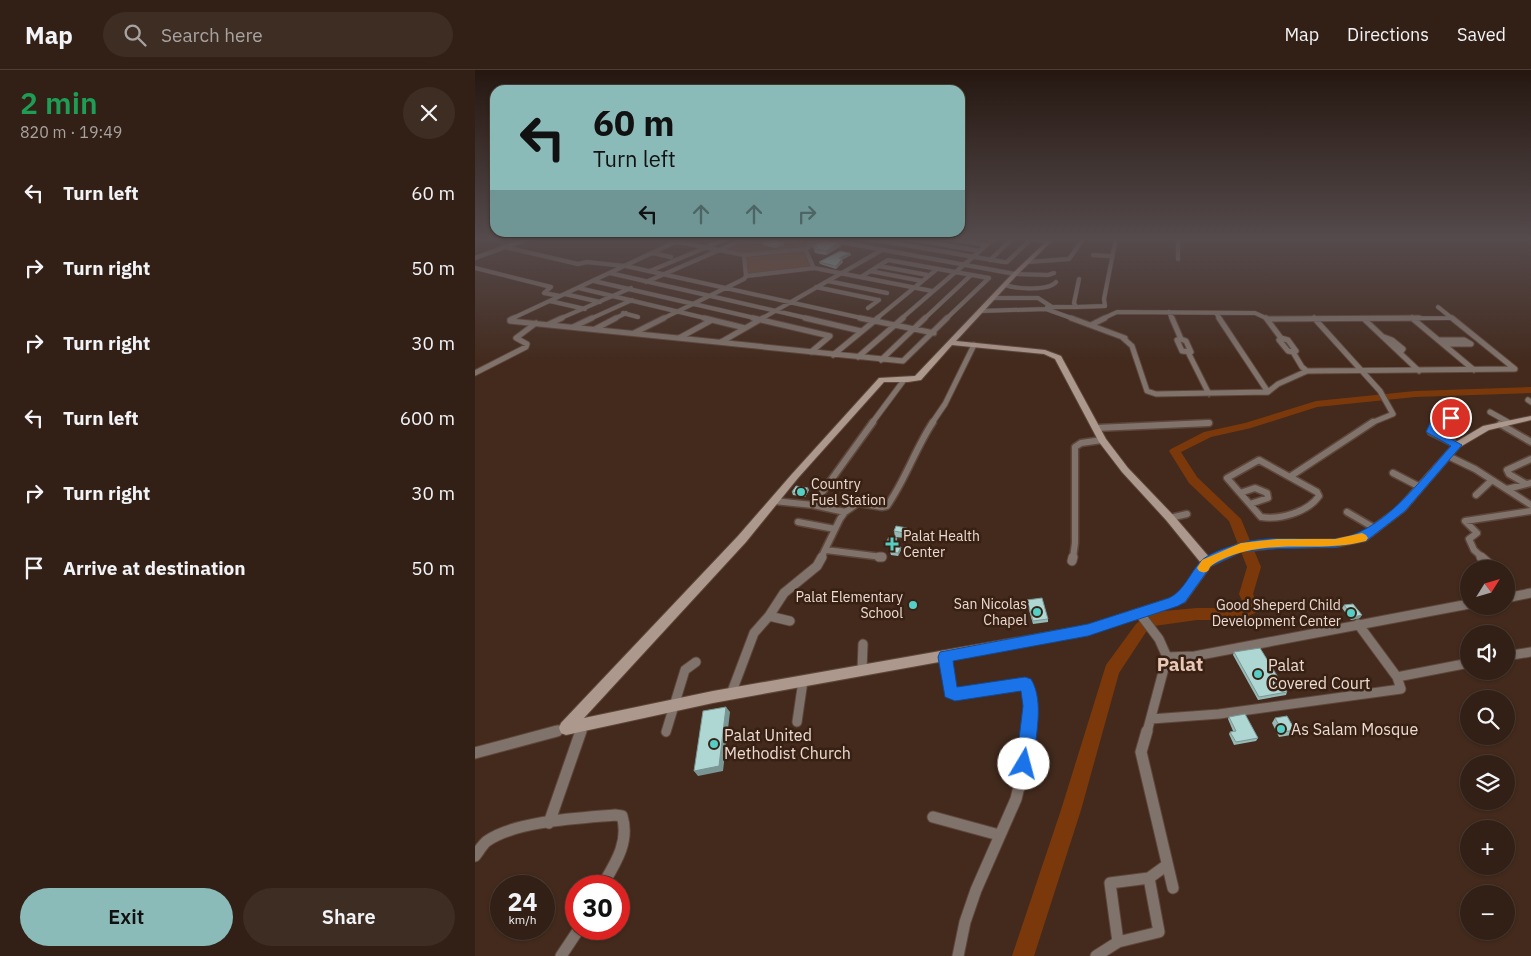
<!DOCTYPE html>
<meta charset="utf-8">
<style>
:root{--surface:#322016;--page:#3d2d23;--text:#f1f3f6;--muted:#a8a3a1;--line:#4d3e35;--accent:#8bbbb9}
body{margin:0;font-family:"IBM Plex Sans",sans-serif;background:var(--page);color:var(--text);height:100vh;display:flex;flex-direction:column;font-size:19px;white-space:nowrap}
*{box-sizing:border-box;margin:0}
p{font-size:16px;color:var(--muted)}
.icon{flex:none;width:28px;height:28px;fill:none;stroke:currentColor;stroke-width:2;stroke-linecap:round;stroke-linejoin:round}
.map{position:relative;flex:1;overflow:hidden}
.side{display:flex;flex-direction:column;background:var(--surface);width:475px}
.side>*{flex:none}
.banner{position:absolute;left:15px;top:15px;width:475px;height:152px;border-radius:15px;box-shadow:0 1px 4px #0004,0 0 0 1px var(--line);background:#8bbbb9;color:#111;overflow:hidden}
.needle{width:32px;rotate:53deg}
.controls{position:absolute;left:985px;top:490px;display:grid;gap:10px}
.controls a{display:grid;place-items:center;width:55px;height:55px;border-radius:50%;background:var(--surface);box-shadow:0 1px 4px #0004,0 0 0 1px var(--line);font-size:25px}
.speed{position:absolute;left:15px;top:805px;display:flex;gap:10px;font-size:25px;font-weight:700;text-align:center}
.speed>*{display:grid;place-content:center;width:65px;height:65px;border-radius:50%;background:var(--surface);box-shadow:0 1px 4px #0004,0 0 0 1px var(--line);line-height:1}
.speed small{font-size:12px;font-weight:400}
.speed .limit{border:8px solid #d22;background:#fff;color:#111}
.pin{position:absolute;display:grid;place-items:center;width:42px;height:42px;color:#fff;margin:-21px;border:2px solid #fff;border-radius:50%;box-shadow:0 1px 5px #0007}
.me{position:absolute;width:55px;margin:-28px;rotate:8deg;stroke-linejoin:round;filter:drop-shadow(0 0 4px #0008)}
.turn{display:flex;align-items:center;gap:18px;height:105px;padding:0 20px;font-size:22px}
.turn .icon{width:65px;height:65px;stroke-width:2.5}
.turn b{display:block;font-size:35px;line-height:42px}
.lanes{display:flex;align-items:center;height:48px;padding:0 20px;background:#0003;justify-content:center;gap:25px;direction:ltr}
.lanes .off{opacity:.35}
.round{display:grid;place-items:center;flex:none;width:52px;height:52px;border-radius:26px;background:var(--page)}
.headline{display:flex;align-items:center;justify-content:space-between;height:85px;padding:0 20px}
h1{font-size:30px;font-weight:600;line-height:38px;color:#1e9e55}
.button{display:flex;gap:10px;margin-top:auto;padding:10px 20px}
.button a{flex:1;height:58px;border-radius:30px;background:var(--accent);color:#111;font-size:20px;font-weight:600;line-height:58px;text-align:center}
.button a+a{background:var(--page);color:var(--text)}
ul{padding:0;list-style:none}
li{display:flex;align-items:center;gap:15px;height:75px;padding:0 20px}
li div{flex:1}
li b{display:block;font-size:19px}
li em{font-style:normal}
header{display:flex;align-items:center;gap:30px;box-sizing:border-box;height:70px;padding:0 25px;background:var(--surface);border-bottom:1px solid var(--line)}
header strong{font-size:24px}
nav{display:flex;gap:28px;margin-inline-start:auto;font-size:18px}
.search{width:350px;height:45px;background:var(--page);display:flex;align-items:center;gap:12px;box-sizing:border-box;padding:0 18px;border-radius:28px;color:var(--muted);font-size:19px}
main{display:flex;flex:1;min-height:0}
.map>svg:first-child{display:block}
.green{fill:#7a4d34}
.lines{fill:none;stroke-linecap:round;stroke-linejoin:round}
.river{fill:#7b390b;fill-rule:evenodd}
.street-far4-casing{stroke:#5e463a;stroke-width:5}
.street-far3-casing{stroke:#5e463a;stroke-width:7}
.street-far2-casing{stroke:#5e463a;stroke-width:9}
.street-far1-casing{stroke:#5e463a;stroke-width:11}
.street-casing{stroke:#5e463a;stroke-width:13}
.secondary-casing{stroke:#5e463a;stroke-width:2}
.street-far4{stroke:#80736c;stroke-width:4}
.street-far3{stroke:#80736c;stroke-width:5}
.street-far2{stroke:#80736c;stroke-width:6}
.street-far1{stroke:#80736c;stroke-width:9}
.street{stroke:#80736c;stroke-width:11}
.secondary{fill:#ad988d;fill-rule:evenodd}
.wall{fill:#96b9b5}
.shaded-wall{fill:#7a9694}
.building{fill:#aed7d3;stroke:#7a9694}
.route{fill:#1a73e8;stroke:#114b97}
.slow{fill:#f59e0b}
.poi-dot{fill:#55cec5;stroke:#382013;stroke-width:2}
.labels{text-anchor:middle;stroke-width:5;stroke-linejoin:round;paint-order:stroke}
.poi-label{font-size:14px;fill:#ecdbd3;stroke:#382013;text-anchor:end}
.near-poi-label{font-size:16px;fill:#ecdbd3;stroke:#382013;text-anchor:start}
.near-quarter-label{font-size:19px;font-weight:bold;fill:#e9c8b7;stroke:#382013}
</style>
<header>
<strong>Map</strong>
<div class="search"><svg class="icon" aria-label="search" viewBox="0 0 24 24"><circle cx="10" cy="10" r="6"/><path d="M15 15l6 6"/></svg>Search here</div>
<nav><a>Map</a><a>Directions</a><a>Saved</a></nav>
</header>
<main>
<section class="side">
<div class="headline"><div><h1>2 min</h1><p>820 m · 19:49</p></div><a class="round"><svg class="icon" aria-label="close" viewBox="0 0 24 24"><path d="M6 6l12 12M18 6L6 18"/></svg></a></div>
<ul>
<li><svg class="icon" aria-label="left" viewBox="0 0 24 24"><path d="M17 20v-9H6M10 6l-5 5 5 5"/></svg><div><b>Turn left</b></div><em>60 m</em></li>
<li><svg class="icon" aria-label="right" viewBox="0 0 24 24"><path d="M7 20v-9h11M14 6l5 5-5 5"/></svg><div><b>Turn right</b></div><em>50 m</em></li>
<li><svg class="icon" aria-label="right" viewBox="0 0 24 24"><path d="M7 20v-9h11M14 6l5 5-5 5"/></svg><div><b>Turn right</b></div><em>30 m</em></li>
<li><svg class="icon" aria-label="left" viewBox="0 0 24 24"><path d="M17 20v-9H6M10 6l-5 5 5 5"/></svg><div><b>Turn left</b></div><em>600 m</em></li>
<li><svg class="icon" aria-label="right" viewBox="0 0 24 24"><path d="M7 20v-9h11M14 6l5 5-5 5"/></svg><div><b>Turn right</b></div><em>30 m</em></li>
<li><svg class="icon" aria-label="arrive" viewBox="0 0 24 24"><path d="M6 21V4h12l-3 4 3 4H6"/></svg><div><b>Arrive at destination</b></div><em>50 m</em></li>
</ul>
<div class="button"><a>Exit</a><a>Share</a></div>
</section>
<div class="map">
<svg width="1056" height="886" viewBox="0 0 1056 886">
<rect width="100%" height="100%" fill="#432a1d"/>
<path class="green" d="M 272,168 L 343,168 L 346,169 L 327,178 L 339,198 L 271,206 L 269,185 L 247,179 Z"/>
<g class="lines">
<path class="river" d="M 1056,317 L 1056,323 L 940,327 L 842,337 L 776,358 L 736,367 L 706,382 L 722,407 L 766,449 L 786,497 L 778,524 L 784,538 L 782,542 L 765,550 L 722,550 L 679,556 L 671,562 L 644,603 L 606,740 L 559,886 L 537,886 L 586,740 L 631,595 L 661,554 L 669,547 L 689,541 L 722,538 L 763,538 L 769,535 L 764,524 L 772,497 L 754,451 L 714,413 L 694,381 L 696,379 L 729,362 L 770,353 L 841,331 L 940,321 Z"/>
<g class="street-far4-casing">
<path id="street-far4" d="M 343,168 L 540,204 L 573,205 L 579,203
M 389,168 L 529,192 L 532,192 L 556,169
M 429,168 L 505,181
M 468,168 L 511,175
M 550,168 L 574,172
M 703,168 L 703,189
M 203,172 L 269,185 L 330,179 L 350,169
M 30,177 L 103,194 L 112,192 L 150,196
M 330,179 L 339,198
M 178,183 L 196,187
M 269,185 L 271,206
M 618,185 L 636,186
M 0,188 L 55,168
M 515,190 L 538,168
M 552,192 L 594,189 L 609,168
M 151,196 L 391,249
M 404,196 L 453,205
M 0,198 L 76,217 L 69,223 L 85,226
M 175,201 L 253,168
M 395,201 L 447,211
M 135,203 L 336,249
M 386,207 L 413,190 L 514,208
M 119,211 L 284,249
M 353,211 L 412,223
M 171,212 L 272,168
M 530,215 C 541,219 574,221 581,212
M 341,217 L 403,230
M 104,218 L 234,249
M 90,224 L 125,232
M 517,228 L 563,228 L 577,237
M 75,231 L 110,239
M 572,237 L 601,237 L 599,233 L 604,209
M 601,237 L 630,236 L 629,229 L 641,168
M 963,237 L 978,249
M 393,238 L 404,230
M 505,241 L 571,239 L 599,249
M 694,242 L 697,249
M 148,243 L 163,247
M 741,243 L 745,249
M 839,248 L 840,249
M 937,248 L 939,249
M 36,249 L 209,168
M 84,249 L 156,218
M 115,249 L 157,230
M 139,249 L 151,243
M 187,249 L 269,209 L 271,206 L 339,198 L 457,221
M 286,249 L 407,180
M 401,249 L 462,199
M 426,249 L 520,168
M 449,249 L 496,205
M 471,249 L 514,208
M 627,249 L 642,242 L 780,243 L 793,249
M 793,249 L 975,248"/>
</g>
<g class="street-far3-casing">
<path id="street-far3" d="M 229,248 L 270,258
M 278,248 L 355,266 L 336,282
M 330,248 L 386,261
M 385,248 L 459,263
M 596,248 L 650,268 L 648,268 L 657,276 L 672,321 L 681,324 L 793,322 L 803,314 L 832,301 L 1040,299 L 977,248
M 697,248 L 706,269
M 744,248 L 793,322
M 791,248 L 806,268 L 813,270 L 821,281 L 818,282 L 827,297 L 832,301
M 839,248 L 905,321 L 918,344 L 896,353
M 937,248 L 999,300
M 793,249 L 944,248
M 889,249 L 944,301
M 35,250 L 39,248
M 35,251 L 428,291 L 472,248
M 74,254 L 87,248
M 616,255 L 630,248
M 98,257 L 117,248
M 120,259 L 141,248
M 159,263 L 189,248
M 909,267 L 917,270 L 928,279 L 925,283
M 204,268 L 237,250
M 806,268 L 804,270 L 813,281 L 818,282
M 706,269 L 711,271 L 716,282 L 707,281 L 702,270 Z
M 964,270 L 989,270 L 996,274 L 970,274
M 246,272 L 288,248
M 713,282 L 734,324
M 358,285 L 403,248
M 383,287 L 428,248
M 406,290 L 450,248
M 0,303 L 51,277 L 52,274 L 41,268 L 61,253
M 1053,330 L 1056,332
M 1015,342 L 1033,352
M 397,353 L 429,310
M 457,353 L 470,334 L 499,275
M 730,353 L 734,353
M 963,353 L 976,348"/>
</g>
<g class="street-far2-casing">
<path id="street-far2" d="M 966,352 L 959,355 L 956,362 L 982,375
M 1025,354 L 1056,372
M 621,358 L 734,353
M 973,386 L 1000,399 L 1056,435
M 784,390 L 842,422 L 844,426 C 833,442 805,450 786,447 L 752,408 Z
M 918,403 L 945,417
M 816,406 L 898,352
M 1051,414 L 1034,404 L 1032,400 L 1056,389
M 1032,419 L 1056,413
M 765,423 L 780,418 L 792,423 L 793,428 L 775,434
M 1001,425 L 1017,410
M 299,431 L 338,435 L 370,442
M 338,435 L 398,352
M 872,442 L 901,459
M 695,448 L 712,444
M 323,452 L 360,459
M 351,480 L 407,487
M 346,488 L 365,449 L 370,442 L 383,433 L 407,437 L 412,436 C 431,409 440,379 458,352
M 598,488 L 600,473 L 600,377 L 606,373 L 627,370
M 1008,488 L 999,480 L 994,469 L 1002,463 L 990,451 L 1056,441"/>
</g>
<g class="street-far1-casing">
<path id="street-far1" d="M 404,487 L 407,487
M 1006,487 L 1020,499
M 597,491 L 598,487
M 1031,528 L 1056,523
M 665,544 L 684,569 L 692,587 L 672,662
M 294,546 L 315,551
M 1031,586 L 1056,582
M 470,587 L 476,622 L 480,624 L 546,613 L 550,614 L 555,638 L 554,662
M 692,587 L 720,586 L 994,534
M 387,600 L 388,574
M 922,607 L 994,593
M 256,624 L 279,563 L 294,546 L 309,523 L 342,496 L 347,487
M 676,649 L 744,644 L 926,619 L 922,607 L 883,554
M 322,652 L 328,611
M 77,662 L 91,658
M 105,662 L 108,654
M 191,662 L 210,600 L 221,592"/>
</g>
<g class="street-casing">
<path id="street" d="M 672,661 L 666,682 L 698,818
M 0,683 L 82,661
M 458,747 L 524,765
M 74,753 L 106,661
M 0,786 C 4,781 7,775 12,771 C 40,751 106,748 140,745 L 147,746 C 155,772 140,794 127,816
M 674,808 L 684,862 L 643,872 L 635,813 Z
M 674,808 L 692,795
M 86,886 L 104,859
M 483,886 L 490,852 L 501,820 L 541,729 L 551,688 L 554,661
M 621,886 L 643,872"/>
</g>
<g class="secondary-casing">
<path id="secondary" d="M 575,168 L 580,168 L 542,205 L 481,271 L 570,280 L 586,286 L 631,369 L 653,398 L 699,446 L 734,487 L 763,474 L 802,470 L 861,469 L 884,465 L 922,437 L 979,373 L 1008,356 L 1056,346 L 1056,350 L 1014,360 L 985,377 L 930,441 L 891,471 L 861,477 L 802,478 L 765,482 L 736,496 L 710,532 L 669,547 L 644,554 L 613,565 L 238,633 L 91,665 L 86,663 L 84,658 L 86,653 L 263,466 L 317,404 L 404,308 L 440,306 L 538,203 ZM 477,275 L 569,284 L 580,289 L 624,372 L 647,402 L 691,450 L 726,493 L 702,526 L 613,555 L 238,621 L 109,648 L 271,472 L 323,408 L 409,312 L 433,312 L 446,310 Z"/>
</g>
<use href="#street-far4" class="street-far4"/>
<use href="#street-far3" class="street-far3"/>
<use href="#street-far2" class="street-far2"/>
<use href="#street-far1" class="street-far1"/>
<use href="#street" class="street"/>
<use href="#secondary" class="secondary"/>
</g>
<path class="wall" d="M 287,173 L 309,173 L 309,175 L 300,178 L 288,175 Z
M 338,176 L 366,176 L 351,185 L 340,183 Z
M 375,183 L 376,185 L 367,190 L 368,192 L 361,199 L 345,194 L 344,192 Z
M 334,420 L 330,427 L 318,425 L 317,422 Z
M 419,461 L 433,463 L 430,468 L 420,467 Z
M 422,468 L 422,471 L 420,476 L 426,477 L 426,480 L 423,486 L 416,485 L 415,482 L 417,477 L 412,476 L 411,473 Z
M 552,530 L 573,549 L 573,552 L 558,554 L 552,533 Z
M 869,535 L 885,548 L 876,550 L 867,538 Z
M 759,582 L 812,622 L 811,625 L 783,630 L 758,585 Z
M 754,647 L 783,668 L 781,671 L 759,675 L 754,664 L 755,662 L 758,661 L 753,649 Z
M 800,648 L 820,660 L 816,665 L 804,667 L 797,653 Z"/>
<path class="shaded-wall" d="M 365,172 L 366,176 L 351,185 L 351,181 Z
M 309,173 L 309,175 L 300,178 L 299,176 Z
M 375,183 L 376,185 L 367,190 L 368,192 L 361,199 L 361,196 L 364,188 Z
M 333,418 L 334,420 L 330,427 L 329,424 Z
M 432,458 L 433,463 L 430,468 L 429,463 Z
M 422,468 L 422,471 L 419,478 L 418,475 Z
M 426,477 L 426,480 L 423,486 L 423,483 Z
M 887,545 L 885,548 L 876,550 L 878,547 Z
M 251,637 L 255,642 L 248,701 L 223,706 L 219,701 Z"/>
<path class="building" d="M 296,169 L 309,173 L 299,176 L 287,173 Z
M 350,170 L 365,172 L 351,181 L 339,179 L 342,177 L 338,176 Z
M 365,181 L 375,183 L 364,188 L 367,189 L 361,196 L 344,192 Z
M 321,416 L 333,418 L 329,424 L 317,422 Z
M 421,456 L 432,458 L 429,463 L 419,461 Z
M 414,467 L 422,468 L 418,475 L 411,473 Z
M 418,476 L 426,477 L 423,483 L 415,482 Z
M 567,528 L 573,549 L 558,551 L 552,530 Z
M 878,534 L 887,545 L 878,547 L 869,535 Z
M 785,578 L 812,622 L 784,627 L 759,582 Z
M 251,637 L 244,696 L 219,701 L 228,641 Z
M 770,644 L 783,668 L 761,672 L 755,662 L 761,661 L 754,647 Z
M 812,646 L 820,660 L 808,662 L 800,648 Z"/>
<linearGradient id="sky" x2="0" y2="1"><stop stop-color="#251710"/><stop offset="0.58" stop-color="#554a4c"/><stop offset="1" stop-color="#554a4c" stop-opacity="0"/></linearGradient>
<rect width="1056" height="292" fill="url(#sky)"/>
<path class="route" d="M 976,345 L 979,346 L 979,350 L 963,356 L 961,361 L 987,375 L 930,441 L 891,471 L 860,477 L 790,479 L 766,482 L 736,496 L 710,532 L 703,536 L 613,566 L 478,591 L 482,617 L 550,607 L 556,609 C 570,632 560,668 558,694 L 555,700 L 549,703 L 544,700 L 541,694 L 548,636 L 546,621 L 480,631 L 470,627 L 463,587 L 465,582 L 613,554 L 694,528 C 709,521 715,503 726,491 C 733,484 750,478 760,475 C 791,464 827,471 859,469 C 907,465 946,409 976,376 L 951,362 L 955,353 Z"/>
<path class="slow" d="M 887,463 L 891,465 L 893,468 L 891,471 C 851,482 808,471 768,482 C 759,484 743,490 736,496 C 733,499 735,500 731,502 C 728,503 727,502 724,501 L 722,498 L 727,490 L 766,473 L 802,469 L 860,469 Z"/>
<g class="poi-dot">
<circle cx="326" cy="422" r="5"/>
<path d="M414.5 466.5h5v5h5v5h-5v5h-5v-5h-5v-5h5z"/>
<circle cx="438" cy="535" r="5"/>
<circle cx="562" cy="542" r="5"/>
<circle cx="876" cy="543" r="5"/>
<circle cx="783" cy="604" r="5"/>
<circle cx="806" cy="659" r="5"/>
<circle cx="239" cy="674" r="5"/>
</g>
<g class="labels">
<g class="poi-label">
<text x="336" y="419" text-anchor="start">Country<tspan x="336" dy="16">Fuel Station</tspan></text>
<text x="428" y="471" text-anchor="start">Palat Health<tspan x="428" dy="16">Center</tspan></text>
<text x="428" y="532">Palat Elementary<tspan x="428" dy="16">School</tspan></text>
<text x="552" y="539">San Nicolas<tspan x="552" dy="16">Chapel</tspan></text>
<text x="866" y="540">Good Sheperd Child<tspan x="866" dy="16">Development Center</tspan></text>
</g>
<g class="near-poi-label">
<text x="793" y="601">Palat<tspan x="793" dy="18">Covered Court</tspan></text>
<text x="816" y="665">As Salam Mosque</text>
<text x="249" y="671">Palat United<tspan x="249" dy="18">Methodist Church</tspan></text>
</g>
<g class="near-quarter-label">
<text x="705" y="601">Palat</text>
</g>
</g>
</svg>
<div class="controls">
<a><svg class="needle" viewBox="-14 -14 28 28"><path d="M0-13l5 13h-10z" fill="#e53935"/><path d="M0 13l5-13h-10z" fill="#a8a3a1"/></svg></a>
<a><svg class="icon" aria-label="sound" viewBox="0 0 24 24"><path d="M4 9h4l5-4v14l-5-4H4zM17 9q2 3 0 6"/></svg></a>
<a><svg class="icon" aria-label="search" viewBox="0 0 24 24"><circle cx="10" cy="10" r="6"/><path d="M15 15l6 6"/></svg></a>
<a><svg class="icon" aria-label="layers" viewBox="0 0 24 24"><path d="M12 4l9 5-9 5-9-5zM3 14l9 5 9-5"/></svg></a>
<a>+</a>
<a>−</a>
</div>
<div class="speed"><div>24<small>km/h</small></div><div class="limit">30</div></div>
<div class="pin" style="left:976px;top:348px;background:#d93025"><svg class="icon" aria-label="arrive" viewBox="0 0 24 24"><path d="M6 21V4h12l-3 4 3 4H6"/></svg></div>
<svg class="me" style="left:549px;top:694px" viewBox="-20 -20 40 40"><circle r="19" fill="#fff"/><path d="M0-13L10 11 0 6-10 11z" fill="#1a73e8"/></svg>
<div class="banner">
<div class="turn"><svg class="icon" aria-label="left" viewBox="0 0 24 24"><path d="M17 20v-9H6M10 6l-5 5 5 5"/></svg><div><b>60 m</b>Turn left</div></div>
<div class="lanes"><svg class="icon" aria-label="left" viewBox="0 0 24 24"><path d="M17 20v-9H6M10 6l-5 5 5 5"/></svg><svg class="icon off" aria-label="ahead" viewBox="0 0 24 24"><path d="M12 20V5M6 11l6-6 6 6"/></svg><svg class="icon off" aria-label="ahead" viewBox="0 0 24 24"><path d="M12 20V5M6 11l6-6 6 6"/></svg><svg class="icon off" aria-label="right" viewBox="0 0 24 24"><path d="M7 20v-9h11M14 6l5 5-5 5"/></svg></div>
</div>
</div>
</main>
